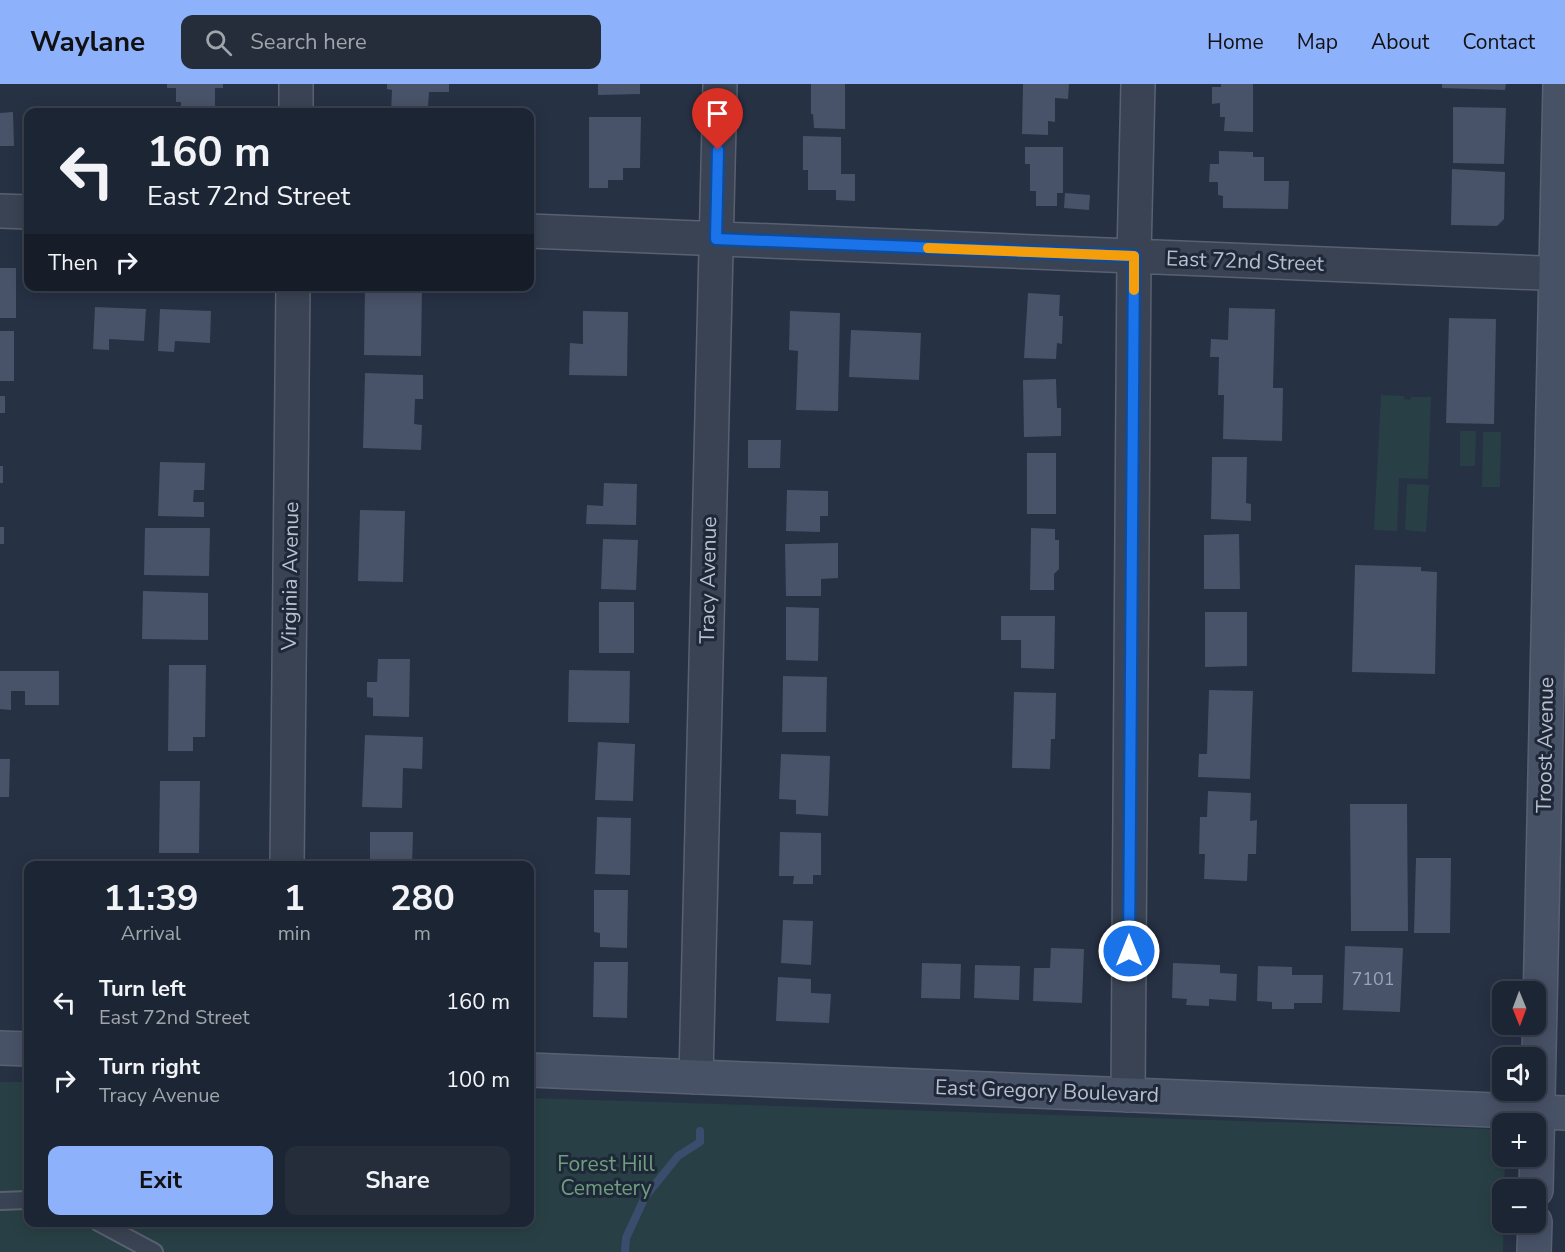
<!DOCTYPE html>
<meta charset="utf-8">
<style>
:root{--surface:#1c2533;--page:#252d3b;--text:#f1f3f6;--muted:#a0a5ac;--line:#3a424e;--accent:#8eb1fc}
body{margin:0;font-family:"Nunito Sans",sans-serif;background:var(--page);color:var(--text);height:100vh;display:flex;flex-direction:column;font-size:22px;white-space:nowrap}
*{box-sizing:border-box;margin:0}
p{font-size:20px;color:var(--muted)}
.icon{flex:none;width:33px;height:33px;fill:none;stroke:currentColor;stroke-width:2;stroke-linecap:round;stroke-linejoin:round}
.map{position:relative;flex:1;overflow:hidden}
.sheet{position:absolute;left:24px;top:777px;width:510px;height:366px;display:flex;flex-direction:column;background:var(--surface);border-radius:12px;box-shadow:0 3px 15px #0003,0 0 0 2px var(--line)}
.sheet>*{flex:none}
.hud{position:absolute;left:24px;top:24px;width:510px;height:183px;border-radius:12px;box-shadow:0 3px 15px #0003,0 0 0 2px var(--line);background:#1c2533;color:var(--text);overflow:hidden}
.needle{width:39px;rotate:179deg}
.tools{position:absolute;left:1492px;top:897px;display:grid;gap:12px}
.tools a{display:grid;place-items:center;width:54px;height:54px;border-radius:12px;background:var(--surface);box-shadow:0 3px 15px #0003,0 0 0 2px var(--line);font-size:30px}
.pin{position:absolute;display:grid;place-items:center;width:51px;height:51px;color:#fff;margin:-62px -26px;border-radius:50% 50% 50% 0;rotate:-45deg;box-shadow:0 0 6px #0007}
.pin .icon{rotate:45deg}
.me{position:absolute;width:66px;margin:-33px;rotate:0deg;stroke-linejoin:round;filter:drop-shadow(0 0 4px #0008)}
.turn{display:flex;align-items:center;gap:21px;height:126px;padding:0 24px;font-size:27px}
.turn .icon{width:78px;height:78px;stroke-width:2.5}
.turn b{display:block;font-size:42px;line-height:51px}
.then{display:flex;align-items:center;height:57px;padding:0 24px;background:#0003;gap:12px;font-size:22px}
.eta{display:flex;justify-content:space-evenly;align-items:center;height:102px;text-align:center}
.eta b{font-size:36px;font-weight:700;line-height:42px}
.button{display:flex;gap:12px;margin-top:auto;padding:12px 24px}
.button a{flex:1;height:69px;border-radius:12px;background:var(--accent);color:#111;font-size:24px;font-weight:700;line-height:69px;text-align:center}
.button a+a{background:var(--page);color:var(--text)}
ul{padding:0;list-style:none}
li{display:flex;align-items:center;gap:18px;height:78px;padding:0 24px}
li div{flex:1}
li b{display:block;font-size:22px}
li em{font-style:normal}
header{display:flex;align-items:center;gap:36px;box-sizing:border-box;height:84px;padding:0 30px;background:var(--accent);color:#111}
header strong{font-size:28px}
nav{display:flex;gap:33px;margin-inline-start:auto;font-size:21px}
.search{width:420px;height:54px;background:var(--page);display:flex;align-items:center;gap:15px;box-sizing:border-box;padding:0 21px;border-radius:12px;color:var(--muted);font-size:22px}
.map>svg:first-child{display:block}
.green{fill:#284045}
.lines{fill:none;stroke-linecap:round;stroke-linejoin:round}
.stream{stroke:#3b4d6d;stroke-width:8}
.building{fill:#485268}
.service-casing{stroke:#596171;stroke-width:20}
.minor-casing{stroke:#596171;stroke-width:36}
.secondary-casing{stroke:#596171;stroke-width:36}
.service{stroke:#3a4353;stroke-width:16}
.minor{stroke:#3a4353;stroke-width:33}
.secondary{stroke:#485267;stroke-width:33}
.route-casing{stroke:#114b97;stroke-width:15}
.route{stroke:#1a73e8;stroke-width:10}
.slow{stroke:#f59e0b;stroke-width:10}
.labels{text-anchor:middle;stroke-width:6;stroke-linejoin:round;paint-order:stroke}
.number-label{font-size:18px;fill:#9ca4b4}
.street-label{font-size:21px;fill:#b8bfcd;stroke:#1f2839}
.park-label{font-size:21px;fill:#6e9f7c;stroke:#1f2839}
</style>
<header>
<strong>Waylane</strong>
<div class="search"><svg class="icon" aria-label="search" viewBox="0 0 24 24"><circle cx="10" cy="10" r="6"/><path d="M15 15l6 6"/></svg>Search here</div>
<nav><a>Home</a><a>Map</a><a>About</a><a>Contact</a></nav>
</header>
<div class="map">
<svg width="1565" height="1168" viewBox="0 0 1565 1168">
<rect width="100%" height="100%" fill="#263144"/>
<path class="green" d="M 1381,311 L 1404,312 L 1404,315 L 1410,316 L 1411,313 L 1431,313 L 1428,395 L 1399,394 L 1397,447 L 1374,446 Z
M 1460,347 L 1476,347 L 1475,382 L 1460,382 Z
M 1483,348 L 1501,348 L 1500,403 L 1482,403 Z
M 1407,400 L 1429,401 L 1426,448 L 1405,446 Z
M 0,998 L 28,998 L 28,1138 L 530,1138 L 530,1014 L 1493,1045 L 1502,1050 L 1503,1072 L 1505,1073 L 1503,1168 L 0,1168 Z"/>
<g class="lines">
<path class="stream" d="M 625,1168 L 626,1154 L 645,1113 L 678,1072 L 700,1058 L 700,1047"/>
</g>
<path class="building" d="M 167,0 L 223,0 L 223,4 L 215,4 L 215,28 L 181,28 L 181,18 L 176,18 L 176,4 L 167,4 Z
M 387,0 L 449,0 L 449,8 L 429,8 L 428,23 L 425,23 L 425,28 L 391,28 L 392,6 L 387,5 Z
M 598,0 L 640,0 L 640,10 L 598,11 Z
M 811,0 L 845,0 L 845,45 L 814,44 L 813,30 L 811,30 Z
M 1023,0 L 1069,0 L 1068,15 L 1055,14 L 1055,38 L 1048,37 L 1048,51 L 1022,50 Z
M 1221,0 L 1253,0 L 1253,48 L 1224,47 L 1225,33 L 1220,33 L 1220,19 L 1212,20 L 1212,3 L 1221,3 Z
M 1442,0 L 1506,0 L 1505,6 L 1442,4 Z
M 1453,23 L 1506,24 L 1504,80 L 1453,79 Z
M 13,28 L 14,62 L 0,62 L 0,29 Z
M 589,33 L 641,33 L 640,84 L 623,84 L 623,96 L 608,96 L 608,104 L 589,104 Z
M 803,52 L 841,53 L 841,90 L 855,90 L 855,117 L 836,116 L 836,106 L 808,106 L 808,86 L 803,86 Z
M 1025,63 L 1063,63 L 1063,109 L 1057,109 L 1057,122 L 1036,122 L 1036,107 L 1030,107 L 1030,80 L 1025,80 Z
M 1219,67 L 1253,68 L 1253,73 L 1264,73 L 1264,97 L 1289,97 L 1288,125 L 1223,124 L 1223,112 L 1218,111 L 1218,98 L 1209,98 L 1210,80 L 1219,80 Z
M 1452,85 L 1505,88 L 1504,135 L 1497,142 L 1451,141 Z
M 1065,109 L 1090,111 L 1089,126 L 1064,124 Z
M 0,184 L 16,184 L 16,234 L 0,234 Z
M 365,202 L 422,202 L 421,272 L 364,271 Z
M 1028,209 L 1060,211 L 1059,232 L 1063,232 L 1062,260 L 1057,259 L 1056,275 L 1024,274 Z
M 95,223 L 146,225 L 144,257 L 109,255 L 109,266 L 93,265 Z
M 1229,224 L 1275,225 L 1273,304 L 1283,304 L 1282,357 L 1223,355 L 1224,311 L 1218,311 L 1219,273 L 1210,273 L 1211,255 L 1228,256 Z
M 160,225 L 211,227 L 210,259 L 175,257 L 174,268 L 158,267 Z
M 583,227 L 628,228 L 627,292 L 569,291 L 570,259 L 583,260 Z
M 790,227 L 840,229 L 838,327 L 796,326 L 798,267 L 789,266 Z
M 1449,234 L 1496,235 L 1494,340 L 1446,339 Z
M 851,246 L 921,249 L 919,296 L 849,293 Z
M 0,247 L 14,247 L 14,297 L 0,297 Z
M 365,289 L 423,291 L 423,315 L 415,315 L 414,340 L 422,341 L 421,366 L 363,364 Z
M 1056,295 L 1057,324 L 1061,324 L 1061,352 L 1024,353 L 1023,296 Z
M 0,312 L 5,312 L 5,329 L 0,329 Z
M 748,356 L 781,356 L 780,384 L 748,384 Z
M 1027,369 L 1056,369 L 1056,430 L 1027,430 Z
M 1212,373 L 1247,373 L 1246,419 L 1251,420 L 1251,437 L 1211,435 Z
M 160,378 L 205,379 L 204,406 L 194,406 L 193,418 L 204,418 L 204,433 L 158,432 Z
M 0,382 L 3,382 L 3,399 L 0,399 Z
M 604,399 L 637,400 L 636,441 L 586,440 L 587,421 L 603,422 Z
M 787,406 L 828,407 L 828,432 L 820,432 L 820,448 L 786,447 Z
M 360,426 L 405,427 L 403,498 L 358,497 Z
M 0,443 L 4,443 L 4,460 L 0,460 Z
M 145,444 L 210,444 L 209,492 L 144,491 Z
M 1031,444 L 1055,445 L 1055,456 L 1059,456 L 1059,485 L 1054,490 L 1054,506 L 1030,506 Z
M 1239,450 L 1240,505 L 1204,505 L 1204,451 Z
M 603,455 L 638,456 L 636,506 L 601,505 Z
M 838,459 L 838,494 L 821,495 L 821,512 L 786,512 L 785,460 Z
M 1355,481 L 1421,483 L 1421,487 L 1437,488 L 1435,590 L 1352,588 Z
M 143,507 L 208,509 L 208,556 L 142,555 Z
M 599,518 L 634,518 L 634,569 L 599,569 Z
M 786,523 L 819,524 L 818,577 L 786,576 Z
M 1205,528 L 1247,528 L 1247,582 L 1205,583 Z
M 1001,532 L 1055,532 L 1054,585 L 1021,584 L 1021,556 L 1001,556 Z
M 378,575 L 410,575 L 409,633 L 373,632 L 373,614 L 367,613 L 367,598 L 377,598 Z
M 169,581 L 206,581 L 205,653 L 193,653 L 193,667 L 168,667 Z
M 569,586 L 630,587 L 629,639 L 568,638 Z
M 0,587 L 59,587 L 59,621 L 25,621 L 25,607 L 11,607 L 11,626 L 0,625 Z
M 783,592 L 827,593 L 826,648 L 782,648 Z
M 1209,606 L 1253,607 L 1250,695 L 1198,693 L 1199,670 L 1207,670 Z
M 1014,608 L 1056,609 L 1055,655 L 1051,655 L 1050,685 L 1012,684 Z
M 365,651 L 423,653 L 422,685 L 403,684 L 402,724 L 362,723 Z
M 598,658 L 635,660 L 633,717 L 595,716 Z
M 781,670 L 830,672 L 828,732 L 796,730 L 796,716 L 779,715 Z
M 0,675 L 10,675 L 9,713 L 0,713 Z
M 160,697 L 200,697 L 199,769 L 159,769 Z
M 1208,707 L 1251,709 L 1250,737 L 1257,736 L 1256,770 L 1248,770 L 1247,797 L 1204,795 L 1205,770 L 1199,770 L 1200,733 L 1207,733 Z
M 1350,720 L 1407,720 L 1408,847 L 1351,847 Z
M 597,733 L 631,734 L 630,791 L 595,790 Z
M 370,748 L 413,748 L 412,782 L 370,782 Z
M 780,748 L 821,749 L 821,791 L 813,791 L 813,800 L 793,800 L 794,792 L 779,792 Z
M 1416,774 L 1451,774 L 1450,849 L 1414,849 Z
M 594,806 L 628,806 L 627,864 L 600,863 L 600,849 L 594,848 Z
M 783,836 L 813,837 L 811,881 L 781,879 Z
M 1345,862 L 1403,864 L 1400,928 L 1343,926 Z
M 1051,864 L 1084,865 L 1082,919 L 1033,917 L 1034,884 L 1050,884 Z
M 594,878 L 628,878 L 627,934 L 593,933 Z
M 922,879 L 961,880 L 960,915 L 921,914 Z
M 1173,879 L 1220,881 L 1220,889 L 1237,890 L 1236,917 L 1209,915 L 1209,922 L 1186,921 L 1187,915 L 1172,914 Z
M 975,881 L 1020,882 L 1019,916 L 974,914 Z
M 1258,882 L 1292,883 L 1292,891 L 1323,891 L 1322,919 L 1294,919 L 1294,925 L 1272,925 L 1272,918 L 1257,917 Z
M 778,893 L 811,895 L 811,909 L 831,910 L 829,939 L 776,937 Z"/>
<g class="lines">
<g class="service-casing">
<path id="service" d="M 0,1117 L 28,1116
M 98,1138 L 154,1168"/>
</g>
<g class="minor-casing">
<path id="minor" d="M 296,28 L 296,0
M 0,127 L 28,128
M 530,147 L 1565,190
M 287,782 L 293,202
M 696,993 L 720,0
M 1128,1011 L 1134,172 L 1138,0"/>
</g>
<g class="secondary-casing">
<path id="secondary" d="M 0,964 L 28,965
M 530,986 L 1565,1029
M 1536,1106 L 1560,0
M 1534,1168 L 1535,1138"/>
</g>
<use href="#service" class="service"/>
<use href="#minor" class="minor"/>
<use href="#secondary" class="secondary"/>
</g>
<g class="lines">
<g class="route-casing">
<path id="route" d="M 718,66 L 716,155 L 1134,172 L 1129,867"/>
</g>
<use href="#route" class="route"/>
<path class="slow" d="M 928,164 L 1134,172 L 1134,206"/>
</g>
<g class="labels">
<g class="number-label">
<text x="1373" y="901">7101</text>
</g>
<g class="street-label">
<text transform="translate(1245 177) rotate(2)" y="7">East 72nd Street</text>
<text transform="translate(290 492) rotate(-89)" y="7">Virginia Avenue</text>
<text transform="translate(708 496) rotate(-89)" y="7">Tracy Avenue</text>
<text transform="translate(1545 661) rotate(-89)" y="7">Troost Avenue</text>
<text transform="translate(1047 1007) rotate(2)" y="7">East Gregory Boulevard</text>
</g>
<g class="park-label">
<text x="606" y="1087">Forest Hill<tspan x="606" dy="24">Cemetery</tspan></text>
</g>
</g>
</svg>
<div class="tools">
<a><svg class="needle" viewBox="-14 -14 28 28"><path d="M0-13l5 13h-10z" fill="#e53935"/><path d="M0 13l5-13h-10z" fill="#a0a5ac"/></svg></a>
<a><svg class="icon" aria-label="sound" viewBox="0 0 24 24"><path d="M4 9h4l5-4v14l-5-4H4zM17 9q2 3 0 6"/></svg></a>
<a>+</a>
<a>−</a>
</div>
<div class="pin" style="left:718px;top:66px;background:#d93025"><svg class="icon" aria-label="arrive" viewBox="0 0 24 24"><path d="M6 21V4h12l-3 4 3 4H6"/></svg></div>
<svg class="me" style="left:1129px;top:867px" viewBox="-20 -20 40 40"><circle r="17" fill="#1a73e8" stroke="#fff" stroke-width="3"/><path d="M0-11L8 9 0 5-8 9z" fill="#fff"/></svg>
<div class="hud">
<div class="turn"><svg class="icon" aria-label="left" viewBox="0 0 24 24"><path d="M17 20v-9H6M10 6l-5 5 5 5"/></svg><div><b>160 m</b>East 72nd Street</div></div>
<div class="then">Then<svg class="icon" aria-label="right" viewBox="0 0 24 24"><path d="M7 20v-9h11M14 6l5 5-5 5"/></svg></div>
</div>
<section class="sheet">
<div class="eta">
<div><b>11:39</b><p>Arrival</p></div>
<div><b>1</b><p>min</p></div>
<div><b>280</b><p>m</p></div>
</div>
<ul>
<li><svg class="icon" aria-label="left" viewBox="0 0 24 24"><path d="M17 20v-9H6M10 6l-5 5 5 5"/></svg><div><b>Turn left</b><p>East 72nd Street</p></div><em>160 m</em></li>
<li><svg class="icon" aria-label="right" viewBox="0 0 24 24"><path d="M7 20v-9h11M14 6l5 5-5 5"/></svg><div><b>Turn right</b><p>Tracy Avenue</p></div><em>100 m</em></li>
</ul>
<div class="button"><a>Exit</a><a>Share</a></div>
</section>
</div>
